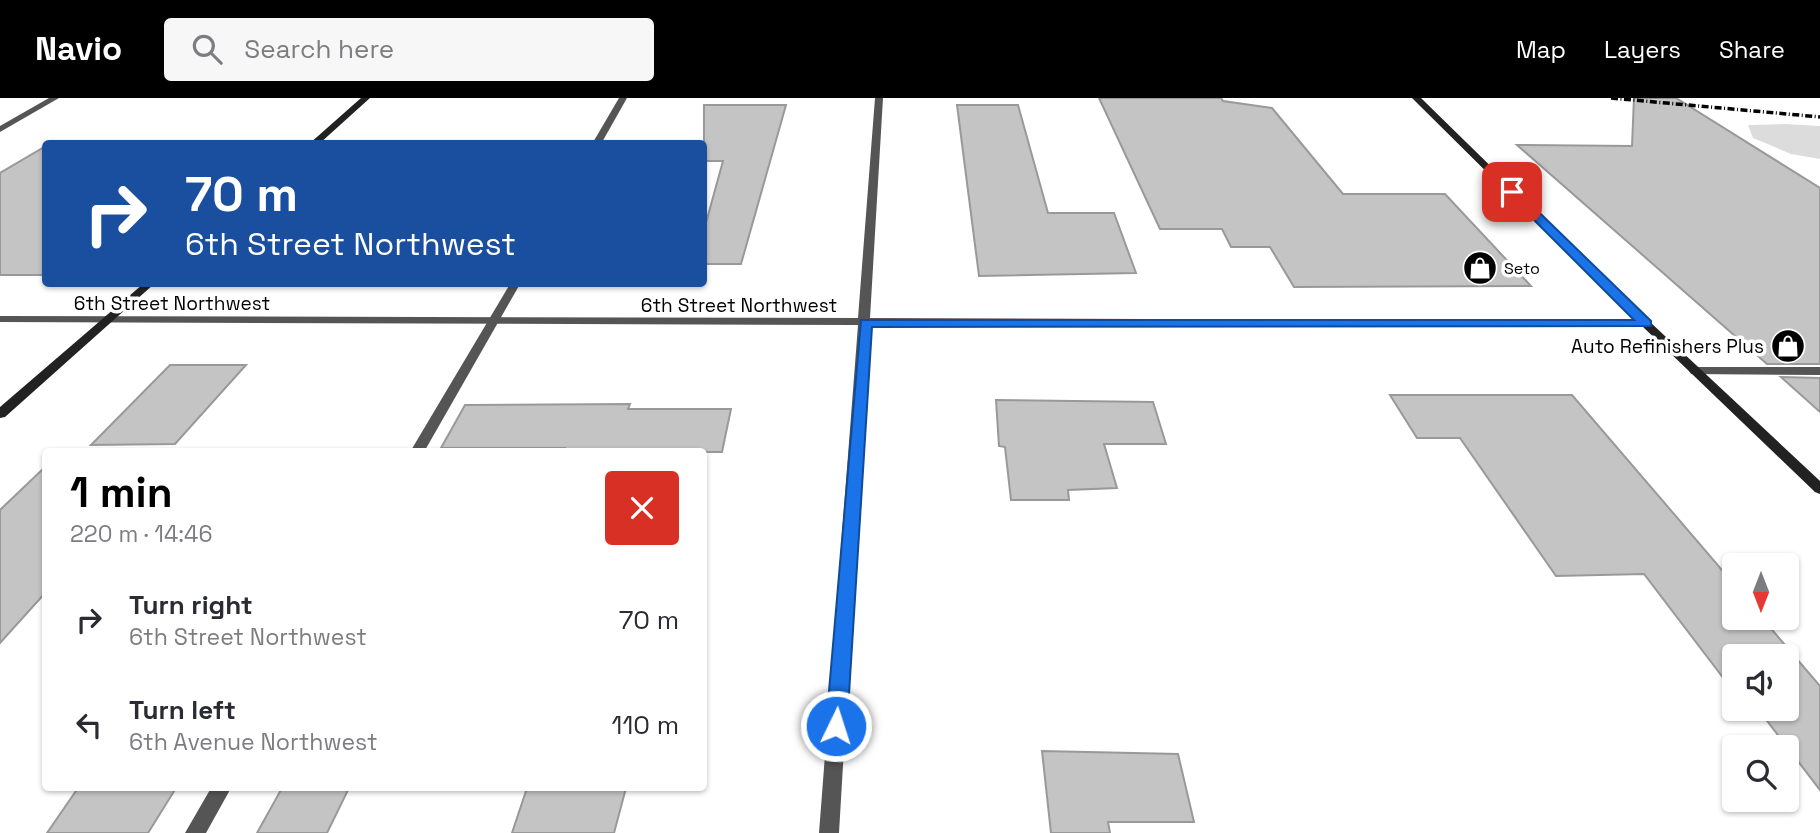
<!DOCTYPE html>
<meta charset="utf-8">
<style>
:root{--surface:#fff;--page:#f7f7f7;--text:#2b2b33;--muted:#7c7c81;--accent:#000}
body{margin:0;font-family:"Space Grotesk",sans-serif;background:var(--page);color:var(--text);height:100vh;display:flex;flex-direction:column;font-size:26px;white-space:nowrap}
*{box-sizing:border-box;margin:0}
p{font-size:23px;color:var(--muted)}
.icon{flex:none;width:38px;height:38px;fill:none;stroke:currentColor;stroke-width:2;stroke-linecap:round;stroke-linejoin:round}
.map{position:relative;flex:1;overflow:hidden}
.side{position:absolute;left:42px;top:350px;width:665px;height:343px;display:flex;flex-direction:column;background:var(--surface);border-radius:7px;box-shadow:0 2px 5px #0004}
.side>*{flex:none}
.hud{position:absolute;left:42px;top:42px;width:665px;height:147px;border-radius:7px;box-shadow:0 2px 5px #0004;background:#1a4fa0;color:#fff;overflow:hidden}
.needle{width:46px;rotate:180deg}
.buttons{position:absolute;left:1722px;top:455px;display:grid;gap:14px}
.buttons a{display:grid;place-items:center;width:77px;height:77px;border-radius:7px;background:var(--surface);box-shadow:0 2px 5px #0004;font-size:35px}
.pin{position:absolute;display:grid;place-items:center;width:60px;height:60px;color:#fff;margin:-30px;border-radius:14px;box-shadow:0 4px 10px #0006}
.me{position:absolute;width:77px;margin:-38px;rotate:4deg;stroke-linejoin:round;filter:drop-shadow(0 0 5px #0008)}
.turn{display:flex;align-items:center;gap:24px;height:147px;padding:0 28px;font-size:32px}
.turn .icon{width:91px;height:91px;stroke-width:2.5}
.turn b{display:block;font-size:49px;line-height:60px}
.round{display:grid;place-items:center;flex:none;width:74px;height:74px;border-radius:7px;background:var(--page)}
.overview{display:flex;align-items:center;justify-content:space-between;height:119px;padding:0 28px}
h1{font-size:42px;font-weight:800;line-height:52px;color:var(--accent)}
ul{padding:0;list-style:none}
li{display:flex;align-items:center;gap:21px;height:105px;padding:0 28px}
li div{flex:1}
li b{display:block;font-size:26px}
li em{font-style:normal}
header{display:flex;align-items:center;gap:42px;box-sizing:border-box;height:98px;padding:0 35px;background:var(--accent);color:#fff}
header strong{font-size:33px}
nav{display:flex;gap:38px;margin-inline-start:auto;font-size:24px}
.search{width:490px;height:63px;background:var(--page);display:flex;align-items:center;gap:18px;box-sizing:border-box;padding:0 24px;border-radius:7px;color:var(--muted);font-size:26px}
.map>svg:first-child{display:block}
.green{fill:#dcdcdc}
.building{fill:#c4c4c4;stroke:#999;stroke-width:2}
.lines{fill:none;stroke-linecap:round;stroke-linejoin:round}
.lane{fill:#555;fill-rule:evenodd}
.street{fill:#555;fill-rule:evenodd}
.secondary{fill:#222;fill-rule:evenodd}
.rail{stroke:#000;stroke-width:3.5;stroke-dasharray:7 2.5 1 2.5;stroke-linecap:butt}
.route{fill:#1a73e8;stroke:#114b97;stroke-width:2}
.labels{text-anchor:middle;stroke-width:7;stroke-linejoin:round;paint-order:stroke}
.far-poi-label{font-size:16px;fill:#000;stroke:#fff;text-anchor:start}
.street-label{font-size:19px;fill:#000;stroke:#fff}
.poi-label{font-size:19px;fill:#000;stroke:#fff;text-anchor:end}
</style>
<header>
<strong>Navio</strong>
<div class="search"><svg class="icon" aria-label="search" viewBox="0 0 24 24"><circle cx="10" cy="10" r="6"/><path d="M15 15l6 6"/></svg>Search here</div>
<nav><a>Map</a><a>Layers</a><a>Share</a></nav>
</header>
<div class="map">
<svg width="1820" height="735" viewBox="0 0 1820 735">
<rect width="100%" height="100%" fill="#fff"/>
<path class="green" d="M 1785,26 L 1820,28 L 1820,61 L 1791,56 L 1753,40 L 1748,27 Z"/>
<path class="building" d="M 1099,0 L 1221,0 L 1223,3 L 1272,10 L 1343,96 L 1445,96 L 1531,188 L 1294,189 L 1270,149 L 1231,149 L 1222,131 L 1160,131 Z
M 1634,0 L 1676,0 L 1820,90 L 1820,266 L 1767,266 L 1517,47 L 1632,48 Z
M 704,7 L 786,7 L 741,166 L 704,166 L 704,132 L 723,63 L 704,63 Z
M 957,7 L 1018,7 L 1048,115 L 1114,115 L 1136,175 L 979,178 Z
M 46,48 L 46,177 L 0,177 L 0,75 Z
M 170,267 L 246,267 L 175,346 L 91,347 Z
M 1781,279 L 1820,280 L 1820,314 Z
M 1390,297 L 1572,297 L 1734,486 L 1734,520 L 1762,520 L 1820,588 L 1820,692 L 1758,611 L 1787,611 L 1787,558 L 1734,558 L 1734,594 L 1644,476 L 1556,478 L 1460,340 L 1417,340 Z
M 996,302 L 1153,304 L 1166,346 L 1104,346 L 1117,390 L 1068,392 L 1069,402 L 1011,402 L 1005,349 L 999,348 Z
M 630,306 L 628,311 L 731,311 L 722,354 L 564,354 L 565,350 L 441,350 L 465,307 Z
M 46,368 L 46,494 L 0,545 L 0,412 Z
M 1042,653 L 1178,656 L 1194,724 L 1108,724 L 1110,735 L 1051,735 Z
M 78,690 L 176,690 L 148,735 L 47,735 Z
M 282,690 L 349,690 L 327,735 L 257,735 Z
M 527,690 L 626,690 L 614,735 L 512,735 Z"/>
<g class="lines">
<path class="lane" d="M 619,0 L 627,0 L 601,46 L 592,46 Z
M 510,186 L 520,186 L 424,354 L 410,354 Z
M 1695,269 L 1820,269 L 1820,277 L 1691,276 L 1689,273 Z
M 211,690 L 231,690 L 206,735 L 185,735 Z"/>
<path class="street" d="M 49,0 L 59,0 L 0,34 L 0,28 Z
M 875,0 L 883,0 L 870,220 L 1646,223 L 1652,226 L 1646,229 L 869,227 L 839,735 L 819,735 L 858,227 L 0,224 L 0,218 L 858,220 Z"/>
<path class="secondary" d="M 361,0 L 370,0 L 319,46 L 309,46 Z
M 1412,0 L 1421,0 L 1650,224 L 1820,383 L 1820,396 L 1815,394 L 1642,228 Z
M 143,186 L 154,186 L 5,319 L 0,320 L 0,309 Z"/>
<path class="rail" d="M 1611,0 L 1820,19"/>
</g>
<path class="route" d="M 1508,92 L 1516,92 L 1651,223 L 1651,228 L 872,229 L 847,628 L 844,634 L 836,636 L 829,634 L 826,628 L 861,222 L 1634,222 L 1508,96 Z"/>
<defs>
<g id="shop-disc" transform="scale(1.75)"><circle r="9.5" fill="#000" stroke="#fff"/><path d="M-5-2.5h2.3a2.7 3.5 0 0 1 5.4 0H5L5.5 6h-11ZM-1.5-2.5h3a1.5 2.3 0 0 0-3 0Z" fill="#fff"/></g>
</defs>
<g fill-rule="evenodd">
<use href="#shop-disc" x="1480" y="170"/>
<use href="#shop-disc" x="1788" y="248"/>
</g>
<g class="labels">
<g class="far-poi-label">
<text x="1504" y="176">Seto</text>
</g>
<g class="street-label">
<text x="172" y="212">6th Street Northwest</text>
<text x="739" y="214">6th Street Northwest</text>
</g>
<g class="poi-label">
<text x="1764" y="255">Auto Refinishers Plus</text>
</g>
</g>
</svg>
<div class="buttons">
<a><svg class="needle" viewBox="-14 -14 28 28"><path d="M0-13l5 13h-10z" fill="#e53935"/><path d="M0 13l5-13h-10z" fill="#7c7c81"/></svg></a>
<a><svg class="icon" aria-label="sound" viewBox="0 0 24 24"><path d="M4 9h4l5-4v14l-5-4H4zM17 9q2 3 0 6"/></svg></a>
<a><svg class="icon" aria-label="search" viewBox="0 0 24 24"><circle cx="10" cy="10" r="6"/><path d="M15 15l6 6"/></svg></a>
</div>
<div class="pin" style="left:1512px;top:94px;background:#d93025"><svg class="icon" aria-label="arrive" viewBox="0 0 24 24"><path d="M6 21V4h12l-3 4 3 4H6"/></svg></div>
<svg class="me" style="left:836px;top:628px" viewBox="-20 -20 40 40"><circle r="17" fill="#1a73e8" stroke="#fff" stroke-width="3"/><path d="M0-11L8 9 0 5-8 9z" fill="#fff"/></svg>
<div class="hud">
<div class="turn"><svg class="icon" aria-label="right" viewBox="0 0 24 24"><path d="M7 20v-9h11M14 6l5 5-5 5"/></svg><div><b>70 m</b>6th Street Northwest</div></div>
</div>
<section class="side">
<div class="overview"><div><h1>1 min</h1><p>220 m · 14:46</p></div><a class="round" style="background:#d93025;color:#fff"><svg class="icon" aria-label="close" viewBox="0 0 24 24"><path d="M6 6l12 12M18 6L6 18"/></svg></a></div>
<ul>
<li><svg class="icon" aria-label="right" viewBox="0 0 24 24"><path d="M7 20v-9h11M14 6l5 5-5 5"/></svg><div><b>Turn right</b><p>6th Street Northwest</p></div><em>70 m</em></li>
<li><svg class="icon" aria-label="left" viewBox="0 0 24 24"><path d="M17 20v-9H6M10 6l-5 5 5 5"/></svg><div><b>Turn left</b><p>6th Avenue Northwest</p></div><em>110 m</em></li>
</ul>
</section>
</div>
